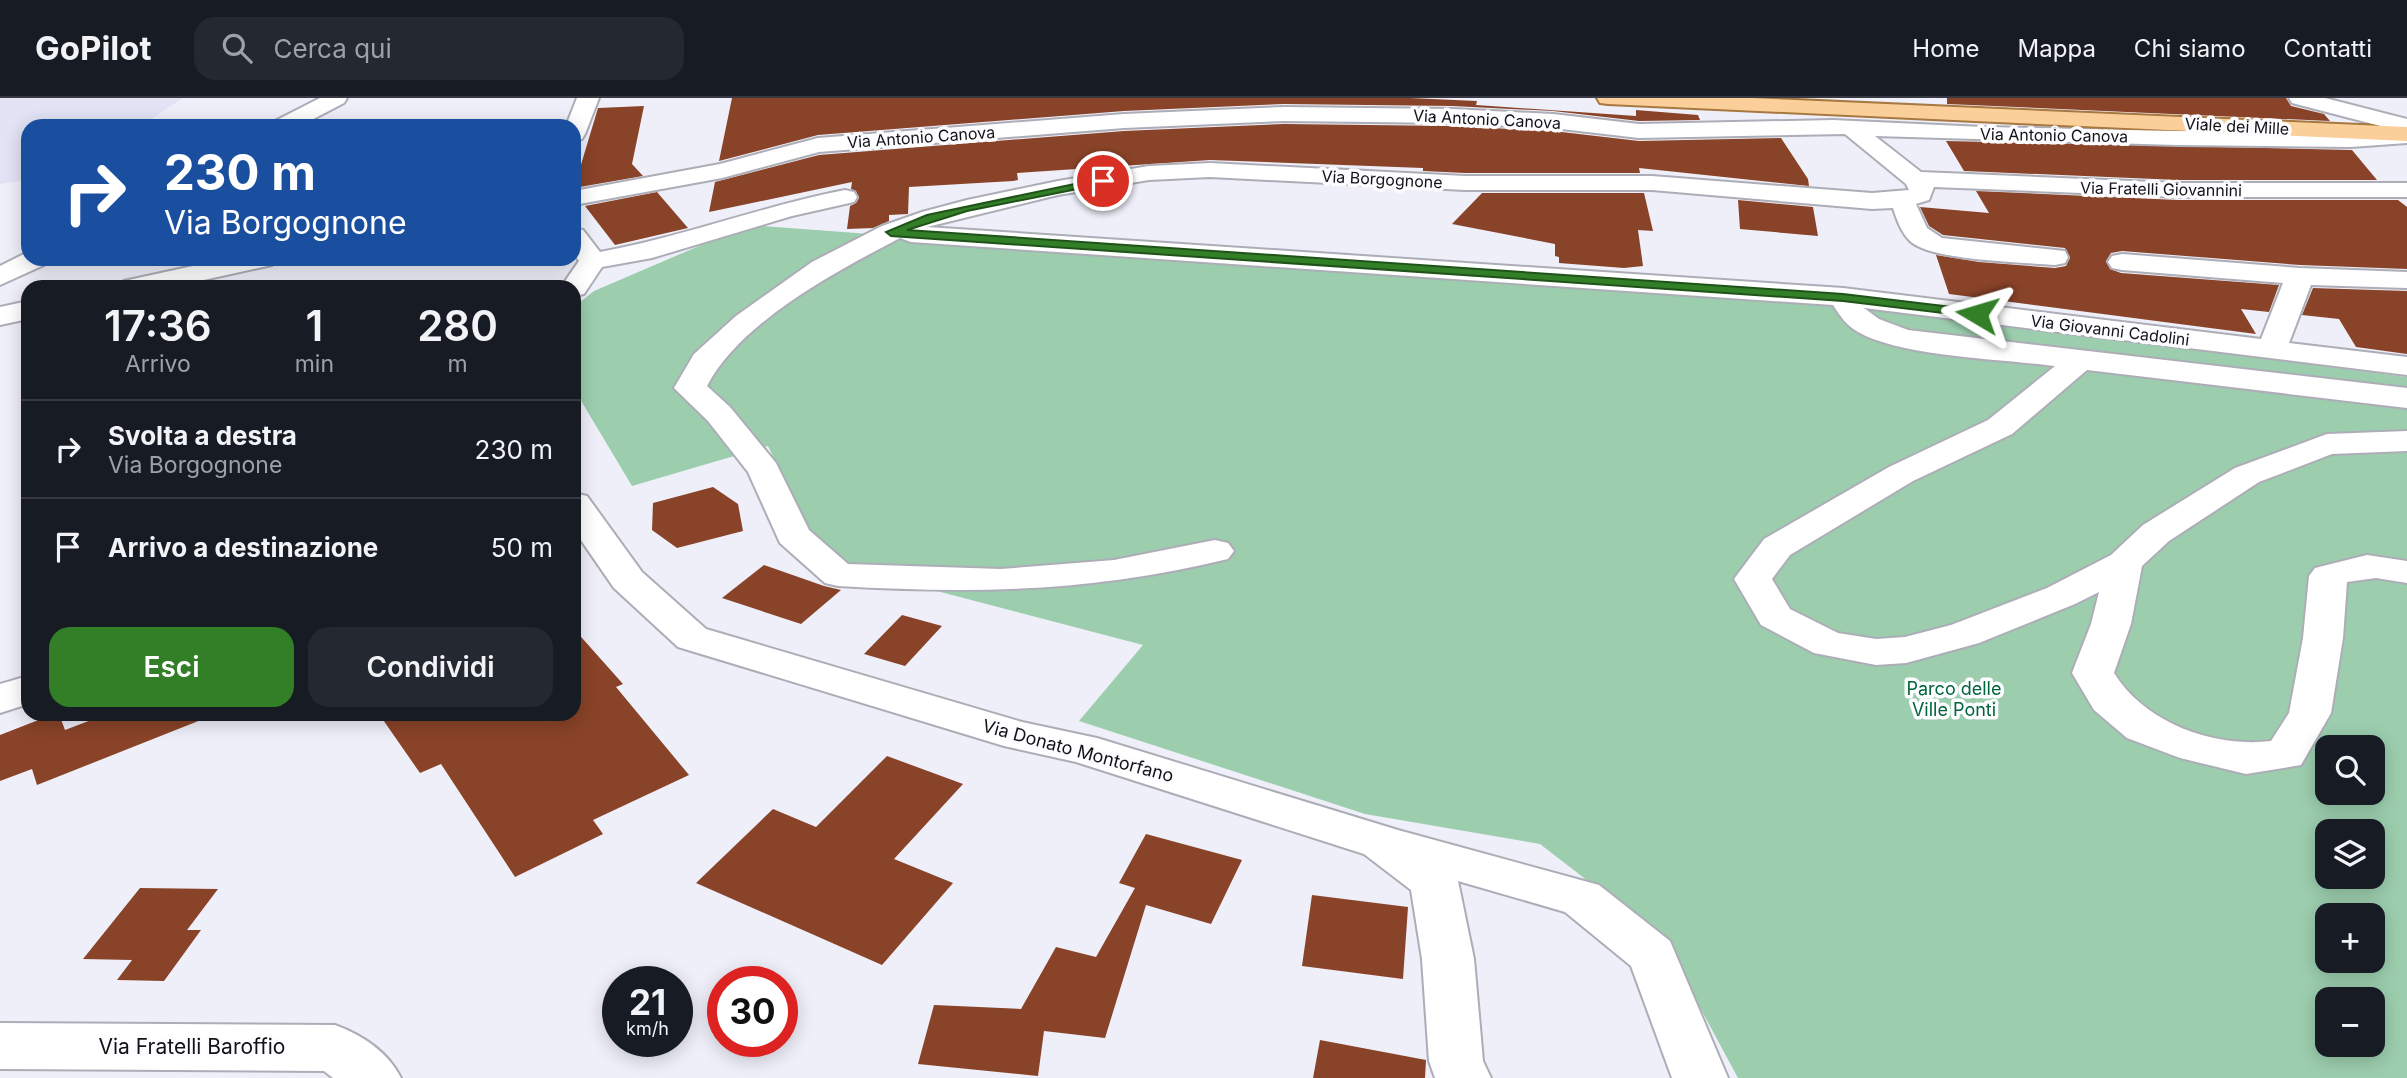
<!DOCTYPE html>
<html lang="it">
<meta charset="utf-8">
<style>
:root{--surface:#171b24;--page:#242831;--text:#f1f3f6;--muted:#9ea1a6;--line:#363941;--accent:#327f28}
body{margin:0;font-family:Inter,sans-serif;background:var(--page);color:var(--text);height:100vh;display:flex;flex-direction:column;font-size:26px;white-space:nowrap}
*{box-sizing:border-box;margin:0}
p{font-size:23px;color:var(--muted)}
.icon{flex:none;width:38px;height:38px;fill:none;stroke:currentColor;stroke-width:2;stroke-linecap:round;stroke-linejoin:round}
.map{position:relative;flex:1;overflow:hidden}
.drawer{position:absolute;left:21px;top:182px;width:560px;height:441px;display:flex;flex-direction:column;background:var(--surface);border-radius:21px;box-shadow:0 4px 18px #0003}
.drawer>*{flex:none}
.top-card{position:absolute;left:21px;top:21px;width:560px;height:147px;border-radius:21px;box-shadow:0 4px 18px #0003;background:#1a4fa0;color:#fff;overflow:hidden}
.fabs{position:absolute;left:2315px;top:637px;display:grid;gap:14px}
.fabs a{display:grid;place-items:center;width:70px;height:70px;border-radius:14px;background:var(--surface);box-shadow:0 4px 18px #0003;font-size:35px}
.speed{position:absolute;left:602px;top:868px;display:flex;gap:14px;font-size:35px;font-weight:700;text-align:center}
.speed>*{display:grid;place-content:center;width:91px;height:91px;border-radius:50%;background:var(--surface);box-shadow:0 4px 18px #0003;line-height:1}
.speed small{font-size:18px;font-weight:400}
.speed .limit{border:10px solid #d22;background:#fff;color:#111}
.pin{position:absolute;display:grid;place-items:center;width:60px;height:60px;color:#fff;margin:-30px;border:4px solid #fff;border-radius:50%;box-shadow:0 2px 7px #0007}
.me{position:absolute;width:77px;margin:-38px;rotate:277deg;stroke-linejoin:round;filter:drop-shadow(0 0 5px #0008)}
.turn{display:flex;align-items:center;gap:24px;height:147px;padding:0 28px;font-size:32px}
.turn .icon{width:91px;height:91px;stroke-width:2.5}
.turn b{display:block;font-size:49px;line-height:60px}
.eta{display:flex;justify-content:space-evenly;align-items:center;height:119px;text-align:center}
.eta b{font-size:42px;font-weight:600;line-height:49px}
.button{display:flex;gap:14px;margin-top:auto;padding:14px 28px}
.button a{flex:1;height:80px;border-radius:21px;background:var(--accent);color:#fff;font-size:28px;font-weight:600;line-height:80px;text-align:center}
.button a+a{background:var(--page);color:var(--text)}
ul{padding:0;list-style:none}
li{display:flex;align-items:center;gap:21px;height:98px;padding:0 28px;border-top:2px solid var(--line)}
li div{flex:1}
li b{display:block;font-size:26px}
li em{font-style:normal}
header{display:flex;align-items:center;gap:42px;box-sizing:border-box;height:98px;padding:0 35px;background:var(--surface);border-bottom:2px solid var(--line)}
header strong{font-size:33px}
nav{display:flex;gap:38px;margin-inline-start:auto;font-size:24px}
.search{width:490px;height:63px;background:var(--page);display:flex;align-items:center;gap:18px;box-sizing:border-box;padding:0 24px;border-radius:21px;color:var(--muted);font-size:26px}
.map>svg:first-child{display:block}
.built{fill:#e2e3f4}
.green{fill:#9cceae;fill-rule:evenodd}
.building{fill:#894328}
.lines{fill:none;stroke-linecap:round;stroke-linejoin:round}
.minor-casing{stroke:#acadb7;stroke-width:4}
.major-casing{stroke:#a77840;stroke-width:4}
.minor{fill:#fff;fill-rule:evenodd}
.major{fill:#facf9a;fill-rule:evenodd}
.route{fill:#327f28;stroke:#20531a;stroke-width:2}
.labels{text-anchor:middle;stroke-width:7;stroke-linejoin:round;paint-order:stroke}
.far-street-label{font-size:16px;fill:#131316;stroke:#fdfdff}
.park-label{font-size:18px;fill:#02653b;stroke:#fdfdff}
.street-label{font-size:18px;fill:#131316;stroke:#fdfdff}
.near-street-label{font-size:21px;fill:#131316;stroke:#fdfdff}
</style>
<header>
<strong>GoPilot</strong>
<div class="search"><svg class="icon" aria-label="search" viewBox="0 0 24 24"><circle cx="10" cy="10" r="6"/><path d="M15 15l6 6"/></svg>Cerca qui</div>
<nav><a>Home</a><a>Mappa</a><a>Chi siamo</a><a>Contatti</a></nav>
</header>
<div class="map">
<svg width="2407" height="980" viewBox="0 0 2407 980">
<rect width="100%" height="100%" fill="#eeeff9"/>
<path class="built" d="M 0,0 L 183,0 L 140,28 L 28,28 L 28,81 L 0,86 Z"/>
<path class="green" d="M 748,127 L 1858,209 L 2407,279 L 2407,980 L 1738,980 L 1663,841 L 1540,746 L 1365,716 L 1079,623 L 1143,547 L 822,463 L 768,348 L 632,388 L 574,291 L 574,209 L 594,193 ZM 2328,649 L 2373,649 L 2373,695 L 2328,695 ZM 2328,733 L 2373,733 L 2373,779 L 2328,779 ZM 2328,817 L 2373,817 L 2373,863 L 2328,863 ZM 2328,901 L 2373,901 L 2373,947 L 2328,947 Z"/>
<path class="building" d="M 732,0 L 1410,0 L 1477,3 L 1476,7 L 1636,18 L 1636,12 L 1698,17 L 1700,22 L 1639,23 L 1553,13 L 1452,8 L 1284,6 L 1124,13 L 818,37 L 719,63 Z
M 1947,0 L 2286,0 L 2291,8 L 2324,16 L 2330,23 L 1947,6 Z
M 644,8 L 632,66 L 643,78 L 574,90 L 598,10 Z
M 1284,26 L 1452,28 L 1553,33 L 1639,43 L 1781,40 L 1808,81 L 1809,88 L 1639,70 L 1640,75 L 1465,75 L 1423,73 L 1423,70 L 1210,62 L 1017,75 L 1018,82 L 1013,83 L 909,89 L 908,116 L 889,117 L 889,123 L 873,130 L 847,131 L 850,108 L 856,105 L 859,100 L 856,93 L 851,91 L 852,84 L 709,114 L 715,84 L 819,57 L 1124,33 Z
M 1946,43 L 2352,52 L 2377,82 L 2178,82 L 1964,73 Z
M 1976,93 L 2178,102 L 2398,102 L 2407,109 L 2407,171 L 2300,167 L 2122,153 L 2111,155 L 2106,163 L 2110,171 L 2121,175 L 2279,187 L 2269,214 L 2241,211 L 2256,236 L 1949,196 L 1936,157 L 1979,164 L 2055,170 L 2066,168 L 2070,160 L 2065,150 L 1943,137 L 1929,128 L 1920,109 L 1989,115 Z
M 657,94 L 688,130 L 615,147 L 585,108 Z
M 1482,95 L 1644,95 L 1653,133 L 1638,132 L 1643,168 L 1624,170 L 1559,165 L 1559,159 L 1555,158 L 1555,146 L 1452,126 Z
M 1738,102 L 1813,109 L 1818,138 L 1740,131 Z
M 2313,190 L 2407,193 L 2407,256 L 2356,249 L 2339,221 L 2302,217 Z
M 713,389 L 738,406 L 743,433 L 677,450 L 652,432 L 653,405 Z
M 764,467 L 824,488 L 841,492 L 801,526 L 722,500 Z
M 902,517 L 942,528 L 905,568 L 864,556 Z
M 574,531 L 623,586 L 616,589 L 689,677 L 593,722 L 603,736 L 515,779 L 441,666 L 420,675 L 379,616 L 574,616 Z
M 54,616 L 59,616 L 65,632 L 107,616 L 211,616 L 211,618 L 37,687 L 32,671 L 0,683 L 0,637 Z
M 887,658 L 963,686 L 894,761 L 953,785 L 882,867 L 696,785 L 773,711 L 816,729 Z
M 1146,736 L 1242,762 L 1211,826 L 1146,807 L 1105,940 L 1044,933 L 1038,978 L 918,966 L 934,907 L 1021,911 L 1056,849 L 1096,859 L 1135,790 L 1119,785 Z
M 140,790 L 218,791 L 187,832 L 201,832 L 164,883 L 117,882 L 132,862 L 83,861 Z
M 1312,797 L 1408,809 L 1403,881 L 1302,868 Z
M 1320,942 L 1426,962 L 1425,980 L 1313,980 Z"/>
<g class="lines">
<g class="minor-casing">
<path id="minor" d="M 320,0 L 347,0 L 344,5 L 300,28 L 272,28 L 275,23 Z
M 577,0 L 599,0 L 585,36 L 582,41 L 574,43 L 574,28 L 566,28 Z
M 2289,0 L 2325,0 L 2407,21 L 2407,45 L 2351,49 L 2177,47 L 1875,38 L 1921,74 L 2178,85 L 2407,85 L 2407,99 L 2178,99 L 1934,89 L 1929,102 L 1916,106 L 1927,130 L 1942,140 L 2065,153 L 2068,159 L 2065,165 L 2055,167 C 2024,164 1931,163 1910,143 C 1901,134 1897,122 1893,110 L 1872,111 L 1652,92 L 1465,92 L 1210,79 L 1149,82 L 1058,97 L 927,129 L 1843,190 L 2261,241 L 2283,185 L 2122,172 L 2112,170 L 2108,164 L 2112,158 L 2122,156 L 2300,170 L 2407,174 L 2407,190 L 2311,187 L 2289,245 L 2407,259 L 2407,277 L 1864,210 L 1879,221 L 1908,232 L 2407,290 L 2407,310 L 2087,272 L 2012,336 L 1913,383 L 1790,457 L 1772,481 L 1790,511 L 1838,535 L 1876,541 L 1905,539 L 1951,527 L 2047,490 L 2111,457 L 2143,427 L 2235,370 L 2327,336 L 2407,333 L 2407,353 L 2332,356 L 2259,384 L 2169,443 L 2142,468 L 2131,526 L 2114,575 C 2145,625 2214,650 2271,643 L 2289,615 L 2303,540 L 2309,478 L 2315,470 L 2367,457 L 2407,463 L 2407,485 L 2376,480 L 2347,484 L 2343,540 L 2331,615 L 2301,667 L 2246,676 L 2180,660 L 2127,640 L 2094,612 L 2072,575 L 2091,526 L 2099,494 L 2075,506 L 1979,545 L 1906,565 L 1876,567 L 1814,555 L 1761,527 L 1734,481 L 1764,441 L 1889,369 L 1988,322 L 2055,268 C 2002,261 1902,259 1858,234 C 1847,228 1840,218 1833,207 L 911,144 L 900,140 C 837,173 740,224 707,288 L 730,309 L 776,365 L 809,432 L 848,466 L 1001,471 L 1114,462 L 1215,442 L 1228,445 L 1234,453 L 1228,461 C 1094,494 975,496 838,488 L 825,485 L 780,445 L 748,374 L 708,323 L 674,290 L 694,256 L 736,218 L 812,164 L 882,128 L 922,114 L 967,102 L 1058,83 L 1149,68 L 1210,65 L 1465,78 L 1652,78 L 1872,95 L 1909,92 L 1906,86 L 1845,36 L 1639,40 L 1553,30 L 1452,25 L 1284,23 L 1124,30 L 819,54 L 722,80 L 574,107 L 574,93 L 720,66 L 818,40 L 1124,16 L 1284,9 L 1452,11 L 1553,16 L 1639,26 L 1833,22 L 1983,29 L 2177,33 L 2351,35 L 2396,32 L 2292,5 Z
M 845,92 L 854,94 L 857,99 L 854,104 L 792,118 L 652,160 L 602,169 L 584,196 L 574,198 L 574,189 L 561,189 L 579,163 L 574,156 L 574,130 L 583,132 L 600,154 C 683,139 762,108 845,92 Z
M 28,154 L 28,161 L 48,161 L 44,167 L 0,187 L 0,168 Z
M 225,161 L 276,161 L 272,167 L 172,189 L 120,189 L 124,183 Z
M 28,203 L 28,221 L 0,227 L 0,209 Z
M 574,395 L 587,398 L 642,474 L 706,531 L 1022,624 L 1097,640 L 1398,732 L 1599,787 L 1670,843 L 1728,980 L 1672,980 L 1631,868 L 1565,814 L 1458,783 L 1474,861 L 1483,963 L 1491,980 L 1435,980 L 1429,963 L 1422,861 L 1411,792 L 1364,756 L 1076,664 L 1004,648 L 678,549 L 614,490 L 574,432 Z
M 28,578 L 28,606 L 0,615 L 0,586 Z
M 0,925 L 335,927 C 362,937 388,954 401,980 L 333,980 L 324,973 L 0,971 Z"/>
</g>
<g class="major-casing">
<path id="major" d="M 1597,0 L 1752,0 L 2407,29 L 2407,43 L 1608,6 L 1600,5 Z"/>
</g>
<use href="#minor" class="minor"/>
<use href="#major" class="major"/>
</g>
<path class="route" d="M 1103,80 L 1108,83 L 1107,85 L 967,113 L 907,132 L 1843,196 L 1977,212 L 1983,216 L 1977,219 L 1843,203 L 891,138 L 886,134 L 927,117 Z"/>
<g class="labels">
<g class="far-street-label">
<text transform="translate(1487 21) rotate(3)" y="6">Via Antonio Canova</text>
<text transform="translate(2237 28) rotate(3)" y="6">Viale dei Mille</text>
<text transform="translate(2054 37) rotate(1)" y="6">Via Antonio Canova</text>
<text transform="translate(921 39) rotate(-4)" y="6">Via Antonio Canova</text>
<text transform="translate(1382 81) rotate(3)" y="6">Via Borgognone</text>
<text transform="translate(2161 91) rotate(1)" y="6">Via Fratelli Giovannini</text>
<text transform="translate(2110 232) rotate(7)" y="6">Via Giovanni Cadolini</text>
</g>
<g class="park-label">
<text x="1954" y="597">Parco delle<tspan x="1954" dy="21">Ville Ponti</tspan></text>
</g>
<g class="street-label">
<text transform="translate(1078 653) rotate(15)" y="6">Via Donato Montorfano</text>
</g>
<g class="near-street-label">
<text x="192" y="956">Via Fratelli Baroffio</text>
</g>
</g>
</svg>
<div class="fabs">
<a><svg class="icon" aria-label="search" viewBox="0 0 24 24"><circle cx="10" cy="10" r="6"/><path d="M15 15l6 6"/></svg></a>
<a><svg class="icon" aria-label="layers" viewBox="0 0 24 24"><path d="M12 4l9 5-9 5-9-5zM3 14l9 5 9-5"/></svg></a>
<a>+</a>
<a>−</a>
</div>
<div class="speed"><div>21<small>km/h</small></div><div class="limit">30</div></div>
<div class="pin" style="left:1103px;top:83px;background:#d93025"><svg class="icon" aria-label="arrive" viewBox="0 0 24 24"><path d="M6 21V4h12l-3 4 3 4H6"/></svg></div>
<svg class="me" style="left:1977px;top:216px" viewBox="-20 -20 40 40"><path d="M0-17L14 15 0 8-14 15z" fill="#327f28" stroke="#fff" stroke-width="4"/></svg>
<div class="top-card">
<div class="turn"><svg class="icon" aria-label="right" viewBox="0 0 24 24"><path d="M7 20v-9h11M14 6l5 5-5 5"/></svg><div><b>230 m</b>Via Borgognone</div></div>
</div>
<section class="drawer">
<div class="eta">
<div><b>17:36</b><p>Arrivo</p></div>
<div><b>1</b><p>min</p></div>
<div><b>280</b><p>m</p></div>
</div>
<ul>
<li><svg class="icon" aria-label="right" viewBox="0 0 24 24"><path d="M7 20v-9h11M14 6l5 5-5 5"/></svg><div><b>Svolta a destra</b><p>Via Borgognone</p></div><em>230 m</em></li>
<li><svg class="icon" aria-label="arrive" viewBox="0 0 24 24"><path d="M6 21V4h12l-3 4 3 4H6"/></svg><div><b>Arrivo a destinazione</b></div><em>50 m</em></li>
</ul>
<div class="button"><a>Esci</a><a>Condividi</a></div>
</section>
</div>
